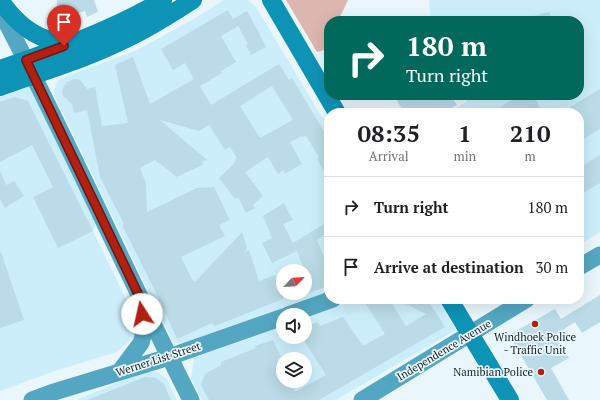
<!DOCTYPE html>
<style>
:root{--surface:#fff;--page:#f2f2f2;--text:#202124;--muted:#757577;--line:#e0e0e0}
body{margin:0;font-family:"PT Serif",serif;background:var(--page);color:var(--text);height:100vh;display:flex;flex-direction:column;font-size:15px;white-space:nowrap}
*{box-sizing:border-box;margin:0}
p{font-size:13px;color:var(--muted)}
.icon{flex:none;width:22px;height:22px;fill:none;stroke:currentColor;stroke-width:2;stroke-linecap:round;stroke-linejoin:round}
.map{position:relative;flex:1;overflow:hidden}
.details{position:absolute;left:324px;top:108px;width:260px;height:196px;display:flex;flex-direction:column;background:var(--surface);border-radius:16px;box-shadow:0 4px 16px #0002}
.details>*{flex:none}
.guide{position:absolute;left:324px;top:16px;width:260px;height:84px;border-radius:16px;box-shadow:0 4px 16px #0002;background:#00695c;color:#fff;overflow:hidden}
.needle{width:26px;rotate:65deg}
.tools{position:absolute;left:276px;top:264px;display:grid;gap:8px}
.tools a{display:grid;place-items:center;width:36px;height:36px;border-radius:50%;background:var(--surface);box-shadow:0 4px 16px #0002;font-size:20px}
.pin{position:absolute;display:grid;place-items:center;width:34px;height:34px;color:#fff;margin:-41px -17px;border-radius:50% 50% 50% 0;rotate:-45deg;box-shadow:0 0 4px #0007}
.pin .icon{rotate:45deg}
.me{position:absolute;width:44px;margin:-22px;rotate:350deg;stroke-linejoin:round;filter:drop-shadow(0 0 3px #0008)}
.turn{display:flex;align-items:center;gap:14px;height:84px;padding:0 16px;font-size:18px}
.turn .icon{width:52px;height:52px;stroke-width:2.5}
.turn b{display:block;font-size:28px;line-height:34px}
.eta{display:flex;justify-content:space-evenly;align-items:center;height:68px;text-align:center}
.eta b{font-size:24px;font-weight:600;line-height:28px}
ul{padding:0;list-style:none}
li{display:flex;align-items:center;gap:12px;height:60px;padding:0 16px;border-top:1px solid var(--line)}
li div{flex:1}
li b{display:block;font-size:15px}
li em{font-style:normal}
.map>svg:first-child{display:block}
.built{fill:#cceefb;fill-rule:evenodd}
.green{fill:#dcb7b0}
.building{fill:#badbe7;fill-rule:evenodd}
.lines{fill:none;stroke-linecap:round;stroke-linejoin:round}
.secondary{stroke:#54a7c3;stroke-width:17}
.primary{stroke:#0d93b6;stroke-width:18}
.route-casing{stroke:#72150c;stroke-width:10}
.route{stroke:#b02112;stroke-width:7}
.poi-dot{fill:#b02112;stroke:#e9f7fc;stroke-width:1.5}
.labels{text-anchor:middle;stroke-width:3.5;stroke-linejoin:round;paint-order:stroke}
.poi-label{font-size:11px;fill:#172328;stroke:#e9f7fc}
.street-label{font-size:11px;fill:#172328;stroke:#e9f7fc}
</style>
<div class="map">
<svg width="600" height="400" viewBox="0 0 600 400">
<rect width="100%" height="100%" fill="#e9f7fc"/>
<path class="built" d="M 224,0 L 248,0 L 256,7 L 329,129 L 329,292 L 188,343 L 181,344 L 173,342 L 54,95 L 54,89 L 59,79 L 137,50 L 190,21 ZM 283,271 L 305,271 L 305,293 L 283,293 Z
M 429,0 L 600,0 L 600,232 L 579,245 L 579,113 L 448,113 L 467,101 L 463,95 L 579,95 L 579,21 L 431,21 Z
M 32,84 L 97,221 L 93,231 L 136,320 L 134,337 L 117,352 L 55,371 L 0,391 L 0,97 Z
M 357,299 L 437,299 L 456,330 L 336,400 L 202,400 L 191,379 L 194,358 L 283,326 L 283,337 L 305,337 L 305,318 ZM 283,359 L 305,359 L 305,381 L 283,381 Z
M 143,372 L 157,372 L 167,379 L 177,400 L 76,400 Z"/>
<path class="green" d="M 286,0 L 348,0 L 338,21 L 329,21 L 329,39 L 324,50 L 317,52 Z"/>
<path class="building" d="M 57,0 L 94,0 L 98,12 L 87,17 L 85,11 L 68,16 L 69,21 L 56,26 Z
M 228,10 L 233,19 L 247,11 L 259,33 L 266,47 L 251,55 L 246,45 L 248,44 L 238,26 L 221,36 L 236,62 L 221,71 L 222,73 L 200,86 L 211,105 L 279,64 L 289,80 L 292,78 L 329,140 L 329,180 L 317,159 L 319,157 L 306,136 L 303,137 L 302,136 L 290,142 L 302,164 L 285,174 L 283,170 L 278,174 L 268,157 L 245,172 L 263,196 L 253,205 L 255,208 L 246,213 L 238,197 L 235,199 L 219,178 L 233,165 L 237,158 L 230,147 L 225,150 L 209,125 L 199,131 L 160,120 L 207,160 L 202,162 L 203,165 L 176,177 L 172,173 L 155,160 L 140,168 L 146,184 L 147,212 L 197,188 L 214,187 L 230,220 L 219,225 L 225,236 L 181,257 L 193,281 L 194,280 L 195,282 L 242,232 L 247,247 L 245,252 L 249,250 L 259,281 L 275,275 L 277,281 L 283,279 L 283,299 L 215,326 L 212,323 L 177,339 L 159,299 L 122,225 L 124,224 L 100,177 L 87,110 L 74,113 L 72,104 L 63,96 L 62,90 L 67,82 L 74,79 L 80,80 L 87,89 L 95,87 L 102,126 L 128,123 L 115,65 L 133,57 L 150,104 L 194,79 L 185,63 L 173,70 L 161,49 ZM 272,86 L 293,120 L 260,138 L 240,106 Z
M 549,12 L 553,21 L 526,21 L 526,18 Z
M 600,89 L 600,129 L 579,142 L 579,113 L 560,113 Z
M 394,95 L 451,95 L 457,105 L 443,113 L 404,113 Z
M 520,95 L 533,95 L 543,113 L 490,113 Z
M 15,97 L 28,101 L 93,231 L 58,248 L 33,197 L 53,187 L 32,145 L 0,162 L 0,102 Z
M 600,155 L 600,183 L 579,195 L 579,168 Z
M 0,171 L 6,185 L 14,181 L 24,196 L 5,208 L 0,199 Z
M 284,203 L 293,220 L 283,224 L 293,243 L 329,221 L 329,232 L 317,240 L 324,257 L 329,255 L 329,286 L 305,294 L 305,271 L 297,251 L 272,263 L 262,243 L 272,238 L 263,216 Z
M 1,252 L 24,320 L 0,328 L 0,253 Z
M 600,295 L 600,322 L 582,333 L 575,322 L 555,335 L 569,358 L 551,368 L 569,400 L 547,400 L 509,335 L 555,309 L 561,319 Z
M 378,299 L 389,299 L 406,326 L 426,314 L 396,299 L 423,299 L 429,302 L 445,327 L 319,400 L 209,400 L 201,385 L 205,374 L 221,365 L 221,362 L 256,348 L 255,346 L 273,340 L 281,357 L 277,359 L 283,370 L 283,381 L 289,381 L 295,392 L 326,375 L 305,342 L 305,327 L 317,322 L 320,326 L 343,317 L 363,346 L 385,334 L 366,304 Z
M 145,377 L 156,378 L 164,384 L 171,400 L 87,400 Z"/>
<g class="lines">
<path class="secondary" d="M 0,10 C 67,138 125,271 191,400
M 579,267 L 600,255
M 288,315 L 333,299
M 120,371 L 141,343 L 143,336 L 141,307
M 32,400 L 51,393 L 169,357 L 283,317
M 362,400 L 527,299"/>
<path class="primary" d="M 0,0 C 11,16 25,31 44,38 C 53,41 63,41 72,41
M 271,0 L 337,113
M 0,69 C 56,50 112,30 163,0
M 0,87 C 41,72 84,60 124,40 C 148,29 170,15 193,0
M 449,299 L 510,400"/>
</g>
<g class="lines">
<g class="route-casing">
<path id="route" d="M 64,46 L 26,60 L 141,300 L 142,314"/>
</g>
<use href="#route" class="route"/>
</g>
<g class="poi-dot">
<circle cx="535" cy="324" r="4"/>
<circle cx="541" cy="372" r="4"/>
</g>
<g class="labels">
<g class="poi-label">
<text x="535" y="341">Windhoek Police<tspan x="535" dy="13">- Traffic Unit</tspan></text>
<text x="533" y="376" text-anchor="end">Namibian Police</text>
</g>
<g class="street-label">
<text transform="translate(444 350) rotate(-31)" y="4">Independence Avenue</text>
<text transform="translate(158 359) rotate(-18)" y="4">Werner List Street</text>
</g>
</g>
</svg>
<div class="tools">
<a><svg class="needle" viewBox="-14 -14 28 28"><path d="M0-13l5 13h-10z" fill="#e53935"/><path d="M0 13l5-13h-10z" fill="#757577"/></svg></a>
<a><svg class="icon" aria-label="sound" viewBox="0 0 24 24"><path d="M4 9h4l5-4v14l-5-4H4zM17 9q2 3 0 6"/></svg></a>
<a><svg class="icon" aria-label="layers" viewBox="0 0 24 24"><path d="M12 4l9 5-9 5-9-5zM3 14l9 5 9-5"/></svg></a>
</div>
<div class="pin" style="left:64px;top:46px;background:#d93025"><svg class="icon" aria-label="arrive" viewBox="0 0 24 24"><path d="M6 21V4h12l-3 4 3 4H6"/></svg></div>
<svg class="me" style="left:142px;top:314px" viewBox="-20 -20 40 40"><circle r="19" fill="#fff"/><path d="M0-13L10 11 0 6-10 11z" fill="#b02112"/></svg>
<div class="guide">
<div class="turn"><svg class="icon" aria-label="right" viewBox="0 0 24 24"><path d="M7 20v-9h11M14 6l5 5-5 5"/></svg><div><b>180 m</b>Turn right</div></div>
</div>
<section class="details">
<div class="eta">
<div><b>08:35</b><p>Arrival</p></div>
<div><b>1</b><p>min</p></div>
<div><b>210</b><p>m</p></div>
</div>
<ul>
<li><svg class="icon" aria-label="right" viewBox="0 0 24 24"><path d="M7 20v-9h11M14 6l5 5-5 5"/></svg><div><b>Turn right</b></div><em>180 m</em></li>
<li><svg class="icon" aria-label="arrive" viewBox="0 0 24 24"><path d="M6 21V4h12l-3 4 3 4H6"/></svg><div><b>Arrive at destination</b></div><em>30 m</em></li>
</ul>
</section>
</div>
